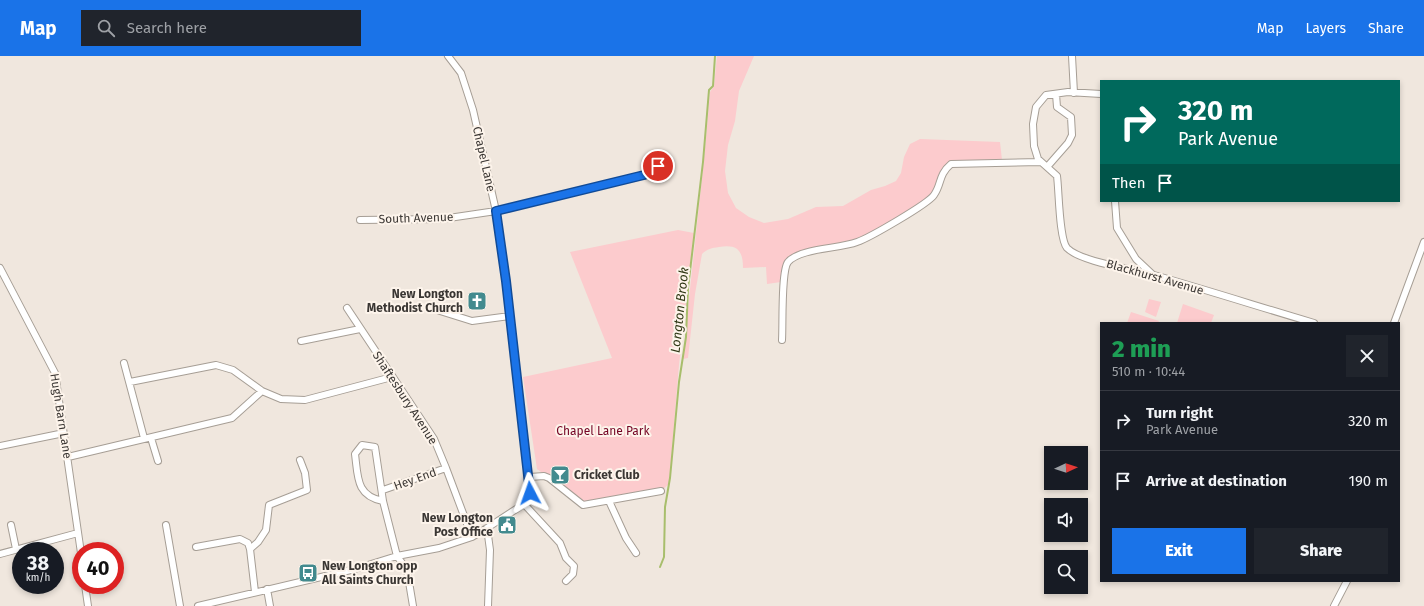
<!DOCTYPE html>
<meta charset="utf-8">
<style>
:root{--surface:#171b24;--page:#20242c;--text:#f1f3f6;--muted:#9ea1a6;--line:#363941;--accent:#1a73e8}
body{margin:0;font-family:"Fira Sans",sans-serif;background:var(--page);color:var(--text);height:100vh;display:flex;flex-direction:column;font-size:15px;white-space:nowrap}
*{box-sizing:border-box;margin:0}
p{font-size:13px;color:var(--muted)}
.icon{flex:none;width:22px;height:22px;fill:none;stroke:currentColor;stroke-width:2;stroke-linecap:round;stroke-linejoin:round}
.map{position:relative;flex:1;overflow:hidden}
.sheet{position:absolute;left:1100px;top:266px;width:300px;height:260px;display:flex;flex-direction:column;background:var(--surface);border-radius:0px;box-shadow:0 2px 6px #0003}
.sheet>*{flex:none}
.top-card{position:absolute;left:1100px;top:24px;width:300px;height:122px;border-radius:0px;box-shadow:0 2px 6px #0003;background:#00695c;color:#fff;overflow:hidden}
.needle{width:26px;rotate:87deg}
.buttons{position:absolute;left:1044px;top:390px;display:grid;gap:8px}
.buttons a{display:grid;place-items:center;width:44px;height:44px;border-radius:0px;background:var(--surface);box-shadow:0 2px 6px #0003;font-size:20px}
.speed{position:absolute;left:12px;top:486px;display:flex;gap:8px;font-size:20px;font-weight:700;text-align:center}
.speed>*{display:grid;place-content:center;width:52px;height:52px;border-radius:50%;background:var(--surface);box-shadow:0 2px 6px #0003;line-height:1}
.speed small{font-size:10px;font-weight:400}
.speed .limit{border:6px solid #d22;background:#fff;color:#111}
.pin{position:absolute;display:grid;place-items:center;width:34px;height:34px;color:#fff;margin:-17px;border:2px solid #fff;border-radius:50%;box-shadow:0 1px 4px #0007}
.me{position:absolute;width:44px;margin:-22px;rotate:356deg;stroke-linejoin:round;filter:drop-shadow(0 0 3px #0008)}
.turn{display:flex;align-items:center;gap:14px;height:84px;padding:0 12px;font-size:18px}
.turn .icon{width:52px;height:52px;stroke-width:2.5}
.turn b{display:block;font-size:28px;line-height:34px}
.then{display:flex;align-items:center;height:38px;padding:0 12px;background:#0003;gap:8px;font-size:15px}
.round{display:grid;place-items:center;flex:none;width:42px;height:42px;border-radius:0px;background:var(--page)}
.head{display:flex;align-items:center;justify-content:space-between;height:68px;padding:0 12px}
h1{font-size:24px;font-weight:800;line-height:30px;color:#1e9e55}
.button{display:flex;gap:8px;margin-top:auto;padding:8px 12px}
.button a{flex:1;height:46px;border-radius:0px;background:var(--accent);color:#fff;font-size:16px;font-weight:800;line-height:46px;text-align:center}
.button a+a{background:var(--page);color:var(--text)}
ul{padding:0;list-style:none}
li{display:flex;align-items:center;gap:12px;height:60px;padding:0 12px;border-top:1px solid var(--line)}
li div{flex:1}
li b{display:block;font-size:15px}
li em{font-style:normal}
header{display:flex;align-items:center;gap:24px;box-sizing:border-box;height:56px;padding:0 20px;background:var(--accent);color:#fff}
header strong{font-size:19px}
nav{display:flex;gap:22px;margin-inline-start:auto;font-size:14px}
.search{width:280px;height:36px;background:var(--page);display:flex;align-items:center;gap:10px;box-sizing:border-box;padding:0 14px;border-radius:0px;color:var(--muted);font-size:15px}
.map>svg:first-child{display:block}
.green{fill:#fccbcd}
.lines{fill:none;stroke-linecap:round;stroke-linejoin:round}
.stream{stroke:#a8be6c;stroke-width:2}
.building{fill:#c9b25c;stroke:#8f8c82}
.minor-casing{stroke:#a69e95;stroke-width:8}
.minor{stroke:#fff;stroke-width:6}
.route-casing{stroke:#114b97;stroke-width:10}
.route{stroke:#1a73e8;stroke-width:7}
.labels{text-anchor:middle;stroke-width:4;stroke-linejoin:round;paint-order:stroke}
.street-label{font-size:12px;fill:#3a3633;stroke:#fdf4eb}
.poi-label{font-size:12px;font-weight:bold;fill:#3a3633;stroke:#fdf4eb;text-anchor:end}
.park-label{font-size:12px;fill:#740424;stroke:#fdf4eb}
.water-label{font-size:13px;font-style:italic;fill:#313917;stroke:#fdf4eb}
</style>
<header>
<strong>Map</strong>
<div class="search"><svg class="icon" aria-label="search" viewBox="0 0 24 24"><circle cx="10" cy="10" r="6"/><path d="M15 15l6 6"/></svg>Search here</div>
<nav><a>Map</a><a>Layers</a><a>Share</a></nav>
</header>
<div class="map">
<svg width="1424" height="550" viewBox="0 0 1424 550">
<rect width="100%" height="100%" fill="#f0e7de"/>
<path class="green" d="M 717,0 L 754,0 L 739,35 L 735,65 L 728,89 L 725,115 L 728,137 L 736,152 L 749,161 L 764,167 L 788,163 L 816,151 L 843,150 L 871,134 L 885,130 L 896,125 L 901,117 L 904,101 L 910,88 L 920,83 L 1000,86 L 1002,104 L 953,105 L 940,116 L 932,138 L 899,161 L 857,184 L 794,198 L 786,203 L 781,226 L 767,228 L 766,211 L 743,212 C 743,194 737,188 719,191 C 712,192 707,193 702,198 L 695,238 L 688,302 L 683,303 C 691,214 703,125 710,36 L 714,30 Z
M 678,174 L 694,177 L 679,309 L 669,428 L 661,435 L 586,450 L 537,413 L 523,321 L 612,302 L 570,196 Z
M 1149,243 L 1161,246 L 1156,261 L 1145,256 Z
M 1183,248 L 1214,259 L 1211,267 L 1177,267 Z
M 1131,256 L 1159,265 L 1158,267 L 1127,267 Z"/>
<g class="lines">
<path class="stream" d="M 660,511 L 664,501 L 665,451 L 670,422 L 679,326 L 686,281 L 688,232 L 703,106 L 709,34 L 713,30 L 715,0"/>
</g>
<path class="building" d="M 484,239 L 485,250 L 470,251 L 469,240 Z"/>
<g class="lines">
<g class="minor-casing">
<path id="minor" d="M 1072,0 L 1074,37
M 1101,38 L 1068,36 L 1046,39 L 1036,51 L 1033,68 L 1034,90 L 1038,103 L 1057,120 C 1059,134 1059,183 1067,192 C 1081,206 1133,213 1154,219 C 1207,234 1260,251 1314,267
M 1047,111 L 1068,87 L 1072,79 L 1071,61 L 1057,51 L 1056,38
M 1115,145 L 1117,172 L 1136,203 L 1152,218
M 360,164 L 442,163 L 496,155 L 644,119 L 658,110
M 0,212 L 55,317 L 81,497
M 347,252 L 434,383 L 446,412 L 472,481
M 440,255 L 472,265 L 510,260
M 1394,267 L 1424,186
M 782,284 C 783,270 781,215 788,206 C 800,192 839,193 857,186 C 869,182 928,148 934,139 C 942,128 938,119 951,108 L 1041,106
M 301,285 L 360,273
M 124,307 L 144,382
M 130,326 L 216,309 L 233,314 L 262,335 L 281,343 L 305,344 L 392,321
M 151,382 L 158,405
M 0,390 L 64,377
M 68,401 L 232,362 L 262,335
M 530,421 L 544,420 L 549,422 L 583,449 L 661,435
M 383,434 L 446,412
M 383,445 C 356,440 358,421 355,398 L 362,389 L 375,391 L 383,445 L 397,500 L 407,514 L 413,550
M 609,445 L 626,482 L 636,497
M 524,448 L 560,487 L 566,502 L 574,510 L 573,518 L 566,525
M 11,469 L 16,493
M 166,469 L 180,550
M 487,472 L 490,494 L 488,550
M 196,491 L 240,483 L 248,487 L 250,493
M 0,498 L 78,477
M 85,529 L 88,550
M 267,533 L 270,550
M 255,536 L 250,493 L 258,486 L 266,474 L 269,449 L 307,434 L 305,417 L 300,404
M 198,550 L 355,513 L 397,500 L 439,492 L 472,481 L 487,472 L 524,448 L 530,437 L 506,225 L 496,155 L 473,54 L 461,17 L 448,0
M 1334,550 L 1347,525"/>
</g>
<use href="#minor" class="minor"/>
</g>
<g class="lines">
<g class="route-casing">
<path id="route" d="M 530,437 L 506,225 L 496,155 L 644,119 L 658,110"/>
</g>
<use href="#route" class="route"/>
</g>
<defs>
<g id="church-square" transform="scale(1)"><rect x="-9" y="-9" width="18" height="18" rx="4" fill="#428a8e" stroke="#fdf4eb"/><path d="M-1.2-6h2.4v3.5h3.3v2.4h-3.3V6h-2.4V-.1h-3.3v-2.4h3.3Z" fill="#fff"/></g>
<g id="bar-square" transform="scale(1)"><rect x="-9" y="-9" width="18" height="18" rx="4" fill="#428a8e" stroke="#fdf4eb"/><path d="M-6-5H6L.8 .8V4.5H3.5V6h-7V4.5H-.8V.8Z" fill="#fff"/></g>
<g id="civic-square" transform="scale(1)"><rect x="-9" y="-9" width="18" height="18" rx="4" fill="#428a8e" stroke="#fdf4eb"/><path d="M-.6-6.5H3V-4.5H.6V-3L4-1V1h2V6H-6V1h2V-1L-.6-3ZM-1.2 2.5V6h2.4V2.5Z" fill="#fff"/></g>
<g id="bus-square" transform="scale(1)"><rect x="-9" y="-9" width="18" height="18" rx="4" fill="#428a8e" stroke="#fdf4eb"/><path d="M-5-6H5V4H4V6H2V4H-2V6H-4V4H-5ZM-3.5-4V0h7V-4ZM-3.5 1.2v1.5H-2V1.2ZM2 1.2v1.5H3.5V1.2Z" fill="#fff"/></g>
</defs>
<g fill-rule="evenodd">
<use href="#church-square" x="477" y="245"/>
<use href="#bar-square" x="560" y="419"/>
<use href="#civic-square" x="507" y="469"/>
<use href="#bus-square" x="308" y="517"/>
</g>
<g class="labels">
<g class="street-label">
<text transform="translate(484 103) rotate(77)" y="4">Chapel Lane</text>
<text transform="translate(416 162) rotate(-2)" y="4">South Avenue</text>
<text transform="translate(1155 221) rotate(16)" y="4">Blackhurst Avenue</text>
<text transform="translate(405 342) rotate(57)" y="4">Shaftesbury Avenue</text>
<text transform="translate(61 360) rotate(81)" y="4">Hugh Barn Lane</text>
<text transform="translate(415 423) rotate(-20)" y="4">Hey End</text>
</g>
<g class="poi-label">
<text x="463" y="242">New Longton<tspan x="463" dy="14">Methodist Church</tspan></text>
<text x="574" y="423" text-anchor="start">Cricket Club</text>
<text x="493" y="466">New Longton<tspan x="493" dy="14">Post Office</tspan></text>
<text x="322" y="514" text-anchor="start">New Longton opp<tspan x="322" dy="14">All Saints Church</tspan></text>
</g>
<g class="park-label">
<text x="603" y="379">Chapel Lane Park</text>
</g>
<g class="water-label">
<text transform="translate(679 254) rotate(-84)" y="5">Longton Brook</text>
</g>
</g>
</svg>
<div class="buttons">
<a><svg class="needle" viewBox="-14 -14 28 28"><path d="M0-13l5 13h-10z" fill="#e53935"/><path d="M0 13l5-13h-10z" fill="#9ea1a6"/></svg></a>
<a><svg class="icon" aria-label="sound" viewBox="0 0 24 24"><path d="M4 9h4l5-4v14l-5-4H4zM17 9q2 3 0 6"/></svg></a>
<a><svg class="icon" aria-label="search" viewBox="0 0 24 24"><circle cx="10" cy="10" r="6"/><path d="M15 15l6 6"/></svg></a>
</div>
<div class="speed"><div>38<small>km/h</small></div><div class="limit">40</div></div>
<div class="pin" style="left:658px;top:110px;background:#d93025"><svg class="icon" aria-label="arrive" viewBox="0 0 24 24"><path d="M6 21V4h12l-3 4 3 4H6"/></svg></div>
<svg class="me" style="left:530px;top:437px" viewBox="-20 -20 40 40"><path d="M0-17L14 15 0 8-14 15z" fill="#1a73e8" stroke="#fff" stroke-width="4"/></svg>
<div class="top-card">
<div class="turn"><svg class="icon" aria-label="right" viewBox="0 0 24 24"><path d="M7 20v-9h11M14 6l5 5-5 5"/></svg><div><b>320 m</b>Park Avenue</div></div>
<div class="then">Then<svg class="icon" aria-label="arrive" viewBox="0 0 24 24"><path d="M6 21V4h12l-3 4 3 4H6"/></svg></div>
</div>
<section class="sheet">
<div class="head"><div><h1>2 min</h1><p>510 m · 10:44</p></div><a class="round"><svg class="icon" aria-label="close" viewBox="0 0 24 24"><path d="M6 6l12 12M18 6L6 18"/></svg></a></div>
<ul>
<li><svg class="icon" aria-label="right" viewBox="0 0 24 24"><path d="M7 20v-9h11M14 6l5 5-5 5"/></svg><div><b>Turn right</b><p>Park Avenue</p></div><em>320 m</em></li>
<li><svg class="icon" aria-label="arrive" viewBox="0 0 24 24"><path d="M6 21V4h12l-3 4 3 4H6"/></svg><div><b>Arrive at destination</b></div><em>190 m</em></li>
</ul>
<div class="button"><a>Exit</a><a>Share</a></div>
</section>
</div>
